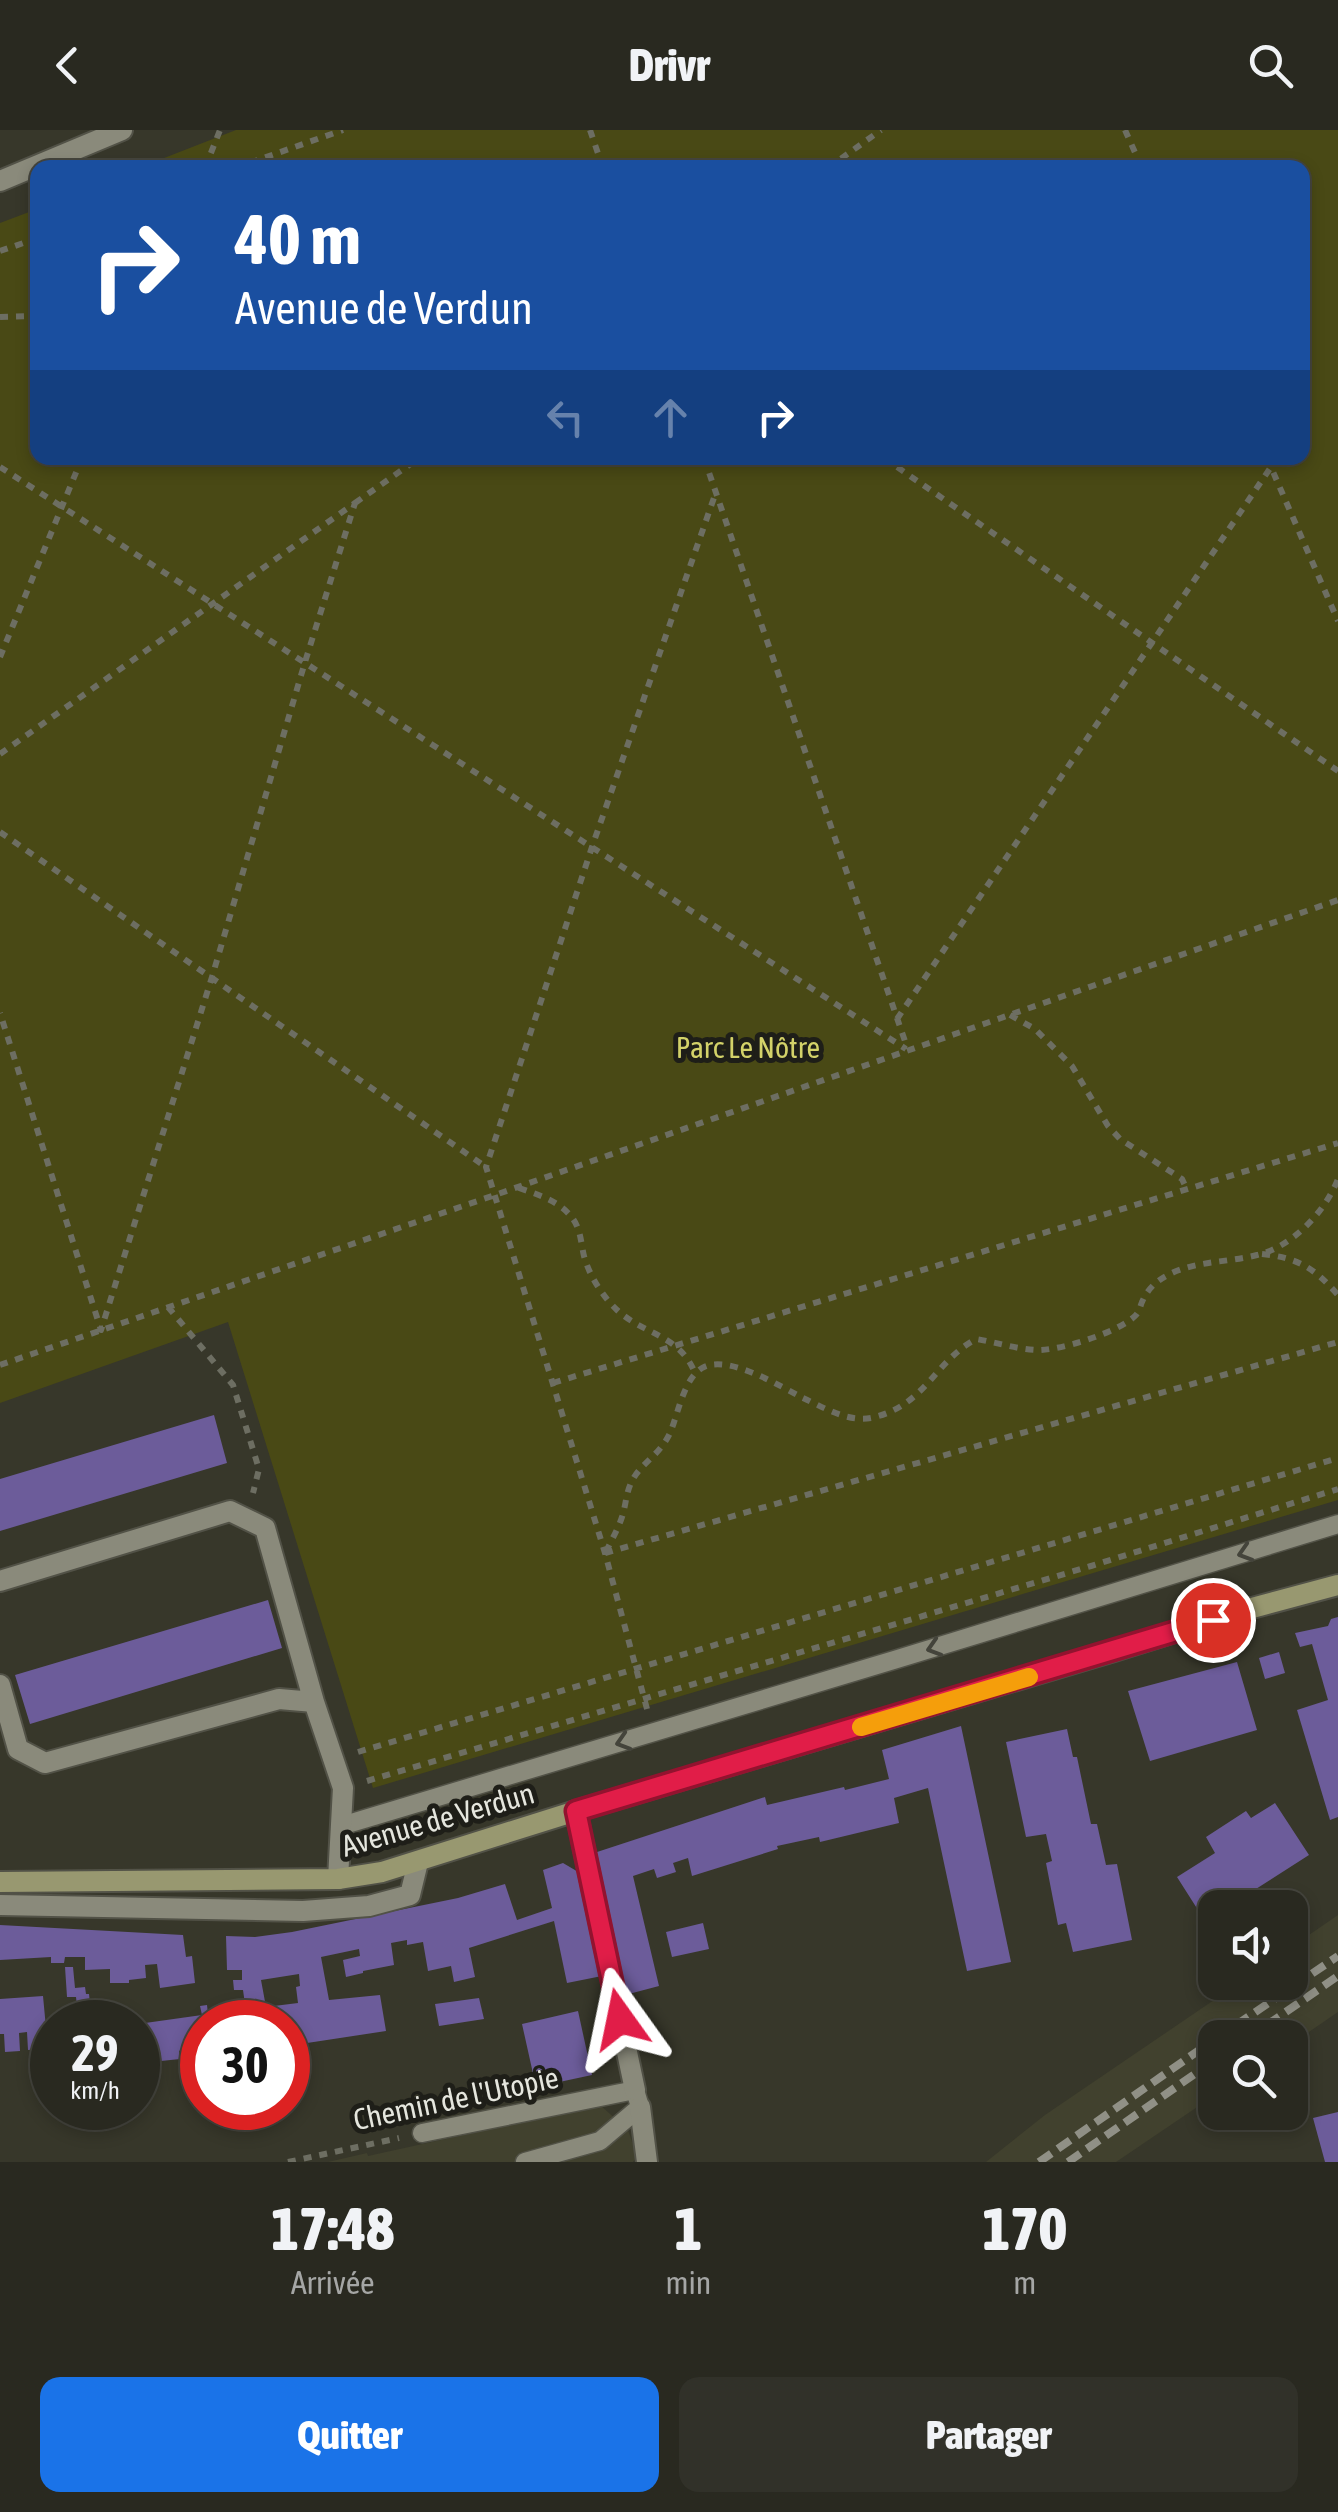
<!DOCTYPE html>
<html lang="fr">
<meta charset="utf-8">
<style>
:root{--surface:#292920;--page:#313129;--text:#f1f3f6;--muted:#a5a6a5;--line:#45453e;--accent:#1a73e8}
body{margin:0;font-family:"Asap Condensed",sans-serif;background:var(--page);color:var(--text);height:100vh;display:flex;flex-direction:column;font-size:38px;white-space:nowrap}
*{box-sizing:border-box;margin:0}
p{font-size:32px;color:var(--muted)}
.icon{flex:none;width:55px;height:55px;fill:none;stroke:currentColor;stroke-width:2;stroke-linecap:round;stroke-linejoin:round}
.map{position:relative;height:2032px;overflow:hidden}
.drawer{display:flex;flex-direction:column;background:var(--surface);flex:1}
.drawer>*{flex:none}
.hud{position:absolute;left:30px;top:30px;width:1280px;height:305px;border-radius:20px;box-shadow:0 5px 15px #0003,0 0 0 2px var(--line);background:#1a4fa0;color:#fff;overflow:hidden}
.controls{position:absolute;left:1198px;top:1760px;display:grid;gap:20px}
.controls a{display:grid;place-items:center;width:110px;height:110px;border-radius:20px;background:var(--surface);box-shadow:0 5px 15px #0003,0 0 0 2px var(--line);font-size:50px}
.speed{position:absolute;left:30px;top:1870px;display:flex;gap:20px;font-size:50px;font-weight:700;text-align:center}
.speed>*{display:grid;place-content:center;width:130px;height:130px;border-radius:50%;background:var(--surface);box-shadow:0 5px 15px #0003,0 0 0 2px var(--line);line-height:1}
.speed small{font-size:25px;font-weight:400}
.speed .limit{border:15px solid #d22;background:#fff;color:#111}
.pin{position:absolute;display:grid;place-items:center;width:85px;height:85px;color:#fff;margin:-42px;border:5px solid #fff;border-radius:50%;box-shadow:0 2px 10px #0007}
.me{position:absolute;width:110px;margin:-55px;rotate:348deg;stroke-linejoin:round;filter:drop-shadow(0 0 8px #0008)}
.turn{display:flex;align-items:center;gap:35px;height:210px;padding:0 40px;font-size:45px}
.turn .icon{width:130px;height:130px;stroke-width:2.5}
.turn b{display:block;font-size:70px;line-height:85px}
.lanes{display:flex;align-items:center;height:95px;padding:0 40px;background:#0003;justify-content:center;gap:50px;direction:ltr}
.lanes .off{opacity:.35}
.eta{display:flex;justify-content:space-evenly;align-items:center;height:170px;text-align:center}
.eta b{font-size:60px;font-weight:800;line-height:70px}
.primary-button{display:flex;gap:20px;margin-top:auto;padding:20px 40px}
.primary-button a{flex:1;height:115px;border-radius:20px;background:var(--accent);color:#fff;font-size:40px;font-weight:800;line-height:115px;text-align:center}
.primary-button a+a{background:var(--page);color:var(--text)}
header{display:flex;justify-content:space-between;align-items:center;height:130px;padding:0 40px;background:var(--surface);font-size:45px;font-weight:800}
.map>svg:first-child{display:block}
.built{fill:#41412e}
.green{fill:#494915}
.building{fill:#6c5c9a;fill-rule:evenodd}
.lines{fill:none;stroke-linecap:round;stroke-linejoin:round}
.lane-casing{stroke:#525247;stroke-width:21}
.street-casing{stroke:#525247;stroke-width:24}
.secondary-casing{stroke:#525247;stroke-width:24}
.path{stroke:#6d6e62;stroke-width:6;stroke-dasharray:8 8;stroke-linecap:butt}
.lane{stroke:#8a8a7b;stroke-width:18}
.street{stroke:#8a8a7b;stroke-width:20}
.secondary{stroke:#989870;stroke-width:20}
.rail{stroke:#909086;stroke-width:8;stroke-dasharray:15 8;stroke-linecap:butt}
.oneway{stroke:#44443b}
.route-casing{stroke:#92132f;stroke-width:25}
.route{stroke:#e11d48;stroke-width:18}
.slow{stroke:#f59e0b;stroke-width:18}
.labels{text-anchor:middle;stroke-width:10;stroke-linejoin:round;paint-order:stroke}
.park-label{font-size:30px;fill:#d3d269;stroke:#1e1e18}
.street-label{font-size:30px;fill:#e5e6de;stroke:#1e1e18}
</style>
<header><svg class="icon" aria-label="back" viewBox="0 0 24 24"><path d="M15 5l-7 7 7 7"/></svg>Drivr<svg class="icon" aria-label="search" viewBox="0 0 24 24"><circle cx="10" cy="10" r="6"/><path d="M15 15l6 6"/></svg></header>
<div class="map">
<svg width="1338" height="2032" viewBox="0 0 1338 2032">
<rect width="100%" height="100%" fill="#37372a"/>
<path class="built" d="M 1338,1785 L 1338,1882 L 1290,1915 L 1290,1908 L 1215,1908 L 1215,1965 L 1116,2032 L 986,2032 L 1045,1985 L 1239,1853 L 1290,1852 L 1290,1818 Z
M 600,1975 L 628,2000 L 637,2026 L 633,2032 L 328,2032 L 367,2023 L 368,2026 Z"/>
<path class="green" d="M 236,0 L 1338,0 L 1338,1370 L 373,1658 L 228,1192 L 0,1273 L 0,93 L 37,79 L 38,328 L 1302,328 L 1302,38 L 141,37 Z"/>
<path class="building" d="M 214,1285 L 227,1333 L 0,1401 L 0,1349 Z
M 268,1470 L 282,1518 L 30,1594 L 15,1545 Z
M 1338,1487 L 1338,1687 L 1330,1690 L 1297,1580 L 1328,1570 L 1312,1514 L 1300,1517 L 1295,1503 L 1328,1496 L 1331,1489 Z
M 1279,1522 L 1285,1543 L 1265,1549 L 1259,1528 Z
M 1237,1532 L 1257,1600 L 1150,1631 L 1128,1561 Z
M 961,1596 L 1011,1832 L 967,1841 L 928,1658 L 894,1668 L 899,1693 L 820,1712 L 819,1707 L 777,1716 L 778,1719 L 692,1746 L 688,1728 L 673,1733 L 676,1742 L 657,1748 L 654,1739 L 633,1746 L 659,1856 L 625,1865 L 594,1723 L 765,1667 L 767,1675 L 844,1657 L 845,1660 L 889,1649 L 882,1620 Z
M 1067,1599 L 1073,1627 L 1077,1627 L 1091,1694 L 1097,1694 L 1106,1735 L 1117,1734 L 1132,1810 L 1073,1822 L 1066,1793 L 1058,1795 L 1046,1733 L 1052,1731 L 1046,1704 L 1026,1707 L 1006,1612 Z
M 1275,1673 L 1309,1725 L 1226,1778 L 1215,1778 L 1215,1784 L 1205,1791 L 1177,1747 L 1215,1723 L 1206,1707 L 1246,1681 L 1251,1688 Z
M 563,1733 L 580,1743 L 602,1846 L 567,1853 L 554,1791 L 469,1818 L 475,1847 L 454,1852 L 451,1836 L 428,1841 L 423,1812 L 407,1815 L 407,1810 L 391,1813 L 394,1835 L 363,1841 L 363,1843 L 346,1847 L 343,1830 L 360,1826 L 359,1819 L 321,1827 L 329,1870 L 380,1865 L 386,1901 L 294,1915 L 296,1924 L 288,1924 L 288,1892 L 202,1892 L 202,1944 L 200,1944 L 199,1937 L 184,1939 L 181,1920 L 179,1921 L 180,1929 L 142,1933 L 141,1927 L 138,1928 L 138,1894 L 202,1885 L 200,1876 L 207,1875 L 208,1884 L 246,1881 L 243,1860 L 234,1860 L 233,1850 L 242,1850 L 242,1840 L 227,1840 L 226,1806 L 255,1807 L 292,1802 L 458,1768 L 505,1754 L 517,1790 L 552,1778 L 543,1740 ZM 299,1844 L 300,1856 L 296,1857 L 298,1873 L 266,1877 L 261,1850 Z
M 703,1793 L 709,1819 L 672,1827 L 666,1802 Z
M 0,1795 L 183,1805 L 186,1827 L 192,1826 L 195,1853 L 160,1858 L 157,1834 L 145,1835 L 146,1848 L 129,1850 L 129,1853 L 110,1853 L 110,1839 L 85,1840 L 85,1827 L 65,1827 L 64,1833 L 51,1833 L 51,1827 L 0,1830 Z
M 65,1837 L 73,1837 L 75,1858 L 85,1857 L 86,1864 L 89,1864 L 91,1884 L 78,1886 L 76,1867 L 67,1867 Z
M 43,1866 L 48,1919 L 28,1920 L 27,1902 L 19,1903 L 20,1921 L 5,1922 L 4,1904 L 0,1904 L 0,1869 Z
M 479,1868 L 484,1889 L 439,1896 L 435,1874 Z
M 578,1881 L 592,1945 L 536,1957 L 522,1894 Z
M 1338,1982 L 1338,2032 L 1325,2032 L 1313,1988 Z"/>
<g class="lines">
<g class="lane-casing">
<path id="lane" d="M 341,1696 L 894,1530 L 1338,1394
M 422,2003 L 635,1960 L 640,1977 L 600,2011 L 525,2032"/>
</g>
<g class="street-casing">
<path id="street" d="M 0,51 L 122,0
M 0,1451 L 230,1381 L 265,1398 L 314,1572 L 343,1658 L 338,1749
M 0,1555 L 18,1619 L 45,1633 L 279,1569 L 314,1572
M 576,1681 L 635,1960
M 0,1775 L 303,1781 L 369,1776 L 410,1765 L 418,1732
M 640,1977 L 647,2032"/>
</g>
<g class="secondary-casing">
<path id="secondary" d="M 0,1752 L 338,1749 L 382,1742 L 576,1681 L 1114,1521 L 1241,1481 L 1338,1455"/>
</g>
<path class="path" d="M 590,0 L 603,38
M 1125,0 L 1142,38
M 205,38 L 220,0
M 235,38 L 343,0
M 828,38 L 881,0
M 0,121 L 38,108
M 0,187 L 38,186
M 704,328 L 907,917
M 884,328 L 1338,641
M 1267,328 L 1338,491
M 0,337 L 906,919
M 355,373 L 419,328
M 0,527 L 82,328
M 0,624 L 355,373 L 305,532 L 212,847 L 101,1200 L 0,883
M 0,702 L 486,1037
M 1010,885 L 1035,899 L 1072,936 L 1108,996 L 1120,1009 L 1182,1049 L 1187,1060
M 897,889 L 1271,337
M 519,1058 C 539,1065 560,1071 573,1089 C 581,1100 581,1114 584,1126 C 589,1145 603,1167 617,1180 C 644,1205 679,1204 695,1243
M 1262,1124 C 1299,1128 1314,1138 1338,1165
M 168,1177 L 233,1255 L 259,1339 L 253,1363
M 0,1235 L 495,1065 L 1338,770
M 553,1253 L 1338,1013
M 606,1422 C 611,1411 618,1399 622,1387 C 626,1375 626,1362 632,1351 C 640,1334 660,1325 670,1303 C 678,1285 684,1246 704,1237 C 729,1225 780,1256 803,1268 C 825,1278 850,1294 875,1287 C 926,1274 935,1231 976,1209 C 995,1212 1016,1219 1036,1220 C 1059,1221 1120,1202 1136,1185 C 1139,1182 1140,1177 1142,1172 C 1149,1156 1159,1149 1174,1142 C 1200,1131 1230,1132 1257,1125 C 1292,1117 1325,1082 1338,1049
M 605,1423 L 1338,1212
M 647,1579 L 605,1423 L 486,1037 L 592,717 L 716,362
M 358,1622 L 1338,1328
M 367,1651 L 1091,1436 L 1338,1359
M 288,2032 L 399,2008"/>
<use href="#lane" class="lane"/>
<use href="#street" class="street"/>
<use href="#secondary" class="secondary"/>
<path class="rail" d="M 1217,1908 L 1338,1826
M 1248,1908 L 1338,1846
M 1039,2032 L 1215,1909
M 1068,2032 L 1215,1930"/>
</g>
<defs><path id="oneway-chevron" d="M-2-3.5L2.5 0L-2 3.5" fill="none" stroke-width="1.6" stroke-linecap="round" stroke-linejoin="round" transform="scale(2.5)"/></defs>
<g class="oneway">
<use href="#oneway-chevron" transform="translate(1245 1423) rotate(163)"/>
<use href="#oneway-chevron" transform="translate(934 1518) rotate(163)"/>
<use href="#oneway-chevron" transform="translate(623 1612) rotate(163)"/>
</g>
<g class="lines">
<g class="route-casing">
<path id="route" d="M 620,1889 L 576,1681 L 1213,1490"/>
</g>
<use href="#route" class="route"/>
<path class="slow" d="M 861,1597 L 1029,1547"/>
</g>
<g class="labels">
<g class="park-label">
<text x="748" y="928">Parc Le Nôtre</text>
</g>
<g class="street-label">
<text transform="translate(438 1690) rotate(-16)" y="10">Avenue de Verdun</text>
<text transform="translate(456 1969) rotate(-12)" y="10">Chemin de l'Utopie</text>
</g>
</g>
</svg>
<div class="controls">
<a><svg class="icon" aria-label="sound" viewBox="0 0 24 24"><path d="M4 9h4l5-4v14l-5-4H4zM17 9q2 3 0 6"/></svg></a>
<a><svg class="icon" aria-label="search" viewBox="0 0 24 24"><circle cx="10" cy="10" r="6"/><path d="M15 15l6 6"/></svg></a>
</div>
<div class="speed"><div>29<small>km/h</small></div><div class="limit">30</div></div>
<div class="pin" style="left:1213px;top:1490px;background:#d93025"><svg class="icon" aria-label="arrive" viewBox="0 0 24 24"><path d="M6 21V4h12l-3 4 3 4H6"/></svg></div>
<svg class="me" style="left:620px;top:1889px" viewBox="-20 -20 40 40"><path d="M0-17L14 15 0 8-14 15z" fill="#e11d48" stroke="#fff" stroke-width="4"/></svg>
<div class="hud">
<div class="turn"><svg class="icon" aria-label="right" viewBox="0 0 24 24"><path d="M7 20v-9h11M14 6l5 5-5 5"/></svg><div><b>40 m</b>Avenue de Verdun</div></div>
<div class="lanes"><svg class="icon off" aria-label="left" viewBox="0 0 24 24"><path d="M17 20v-9H6M10 6l-5 5 5 5"/></svg><svg class="icon off" aria-label="ahead" viewBox="0 0 24 24"><path d="M12 20V5M6 11l6-6 6 6"/></svg><svg class="icon" aria-label="right" viewBox="0 0 24 24"><path d="M7 20v-9h11M14 6l5 5-5 5"/></svg></div>
</div>
</div>
<section class="drawer">
<div class="eta">
<div><b>17:48</b><p>Arrivée</p></div>
<div><b>1</b><p>min</p></div>
<div><b>170</b><p>m</p></div>
</div>
<div class="primary-button"><a>Quitter</a><a>Partager</a></div>
</section>
